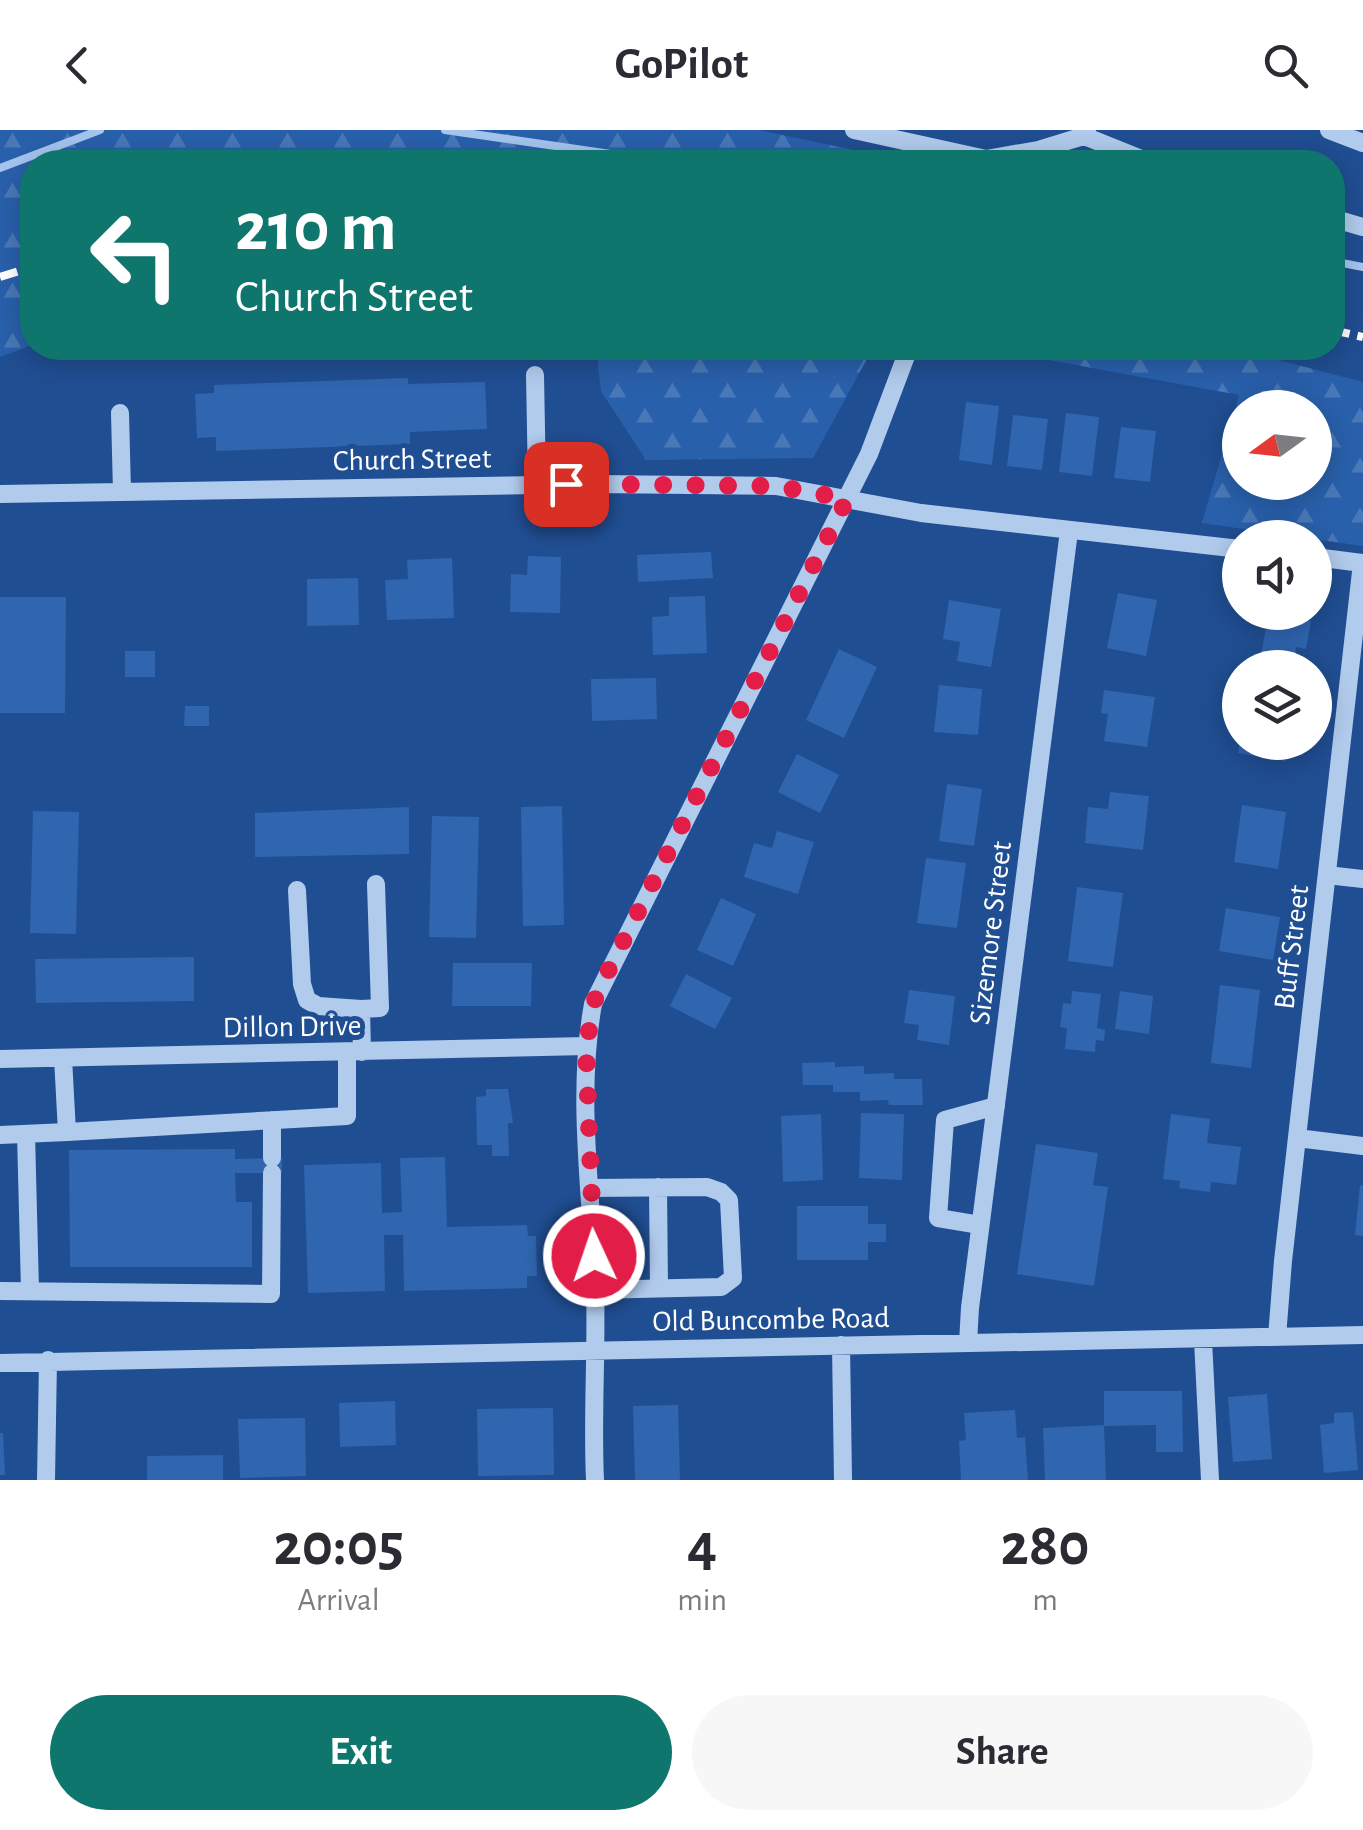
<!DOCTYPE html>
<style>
:root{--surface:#fff;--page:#f7f7f7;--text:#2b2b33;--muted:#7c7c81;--accent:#0f766e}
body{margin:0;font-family:"Alegreya Sans",sans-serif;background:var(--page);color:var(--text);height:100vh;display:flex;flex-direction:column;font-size:38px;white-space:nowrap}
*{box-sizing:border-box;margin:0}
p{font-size:32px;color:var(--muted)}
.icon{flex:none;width:55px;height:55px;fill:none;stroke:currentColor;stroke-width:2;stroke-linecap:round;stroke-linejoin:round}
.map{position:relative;height:1350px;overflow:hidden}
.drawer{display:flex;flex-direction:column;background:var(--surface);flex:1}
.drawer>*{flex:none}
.hud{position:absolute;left:20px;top:20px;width:1325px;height:210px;border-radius:40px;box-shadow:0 5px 25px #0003;background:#0f766e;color:#fff;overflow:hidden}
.needle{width:65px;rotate:255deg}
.controls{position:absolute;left:1222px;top:260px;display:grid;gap:20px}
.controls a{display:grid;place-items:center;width:110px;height:110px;border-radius:50%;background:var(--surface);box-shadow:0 5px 25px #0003;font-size:50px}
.pin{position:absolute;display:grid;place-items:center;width:85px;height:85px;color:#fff;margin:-42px;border-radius:20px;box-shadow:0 5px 15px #0006}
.me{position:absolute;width:110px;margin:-55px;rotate:357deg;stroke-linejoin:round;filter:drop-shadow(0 0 8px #0008)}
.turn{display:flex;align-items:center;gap:35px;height:210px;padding:0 50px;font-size:45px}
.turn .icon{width:130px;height:130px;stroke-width:2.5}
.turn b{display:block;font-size:70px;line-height:85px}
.eta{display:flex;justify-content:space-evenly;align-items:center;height:170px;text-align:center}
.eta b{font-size:60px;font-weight:600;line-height:70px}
.cta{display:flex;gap:20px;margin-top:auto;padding:20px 50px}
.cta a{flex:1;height:115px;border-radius:60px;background:var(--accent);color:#fff;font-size:40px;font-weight:600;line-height:115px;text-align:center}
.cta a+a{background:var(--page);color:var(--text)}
header{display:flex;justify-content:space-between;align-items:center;height:130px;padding:0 50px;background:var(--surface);font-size:45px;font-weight:600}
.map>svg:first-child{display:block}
.forest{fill:url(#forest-firs);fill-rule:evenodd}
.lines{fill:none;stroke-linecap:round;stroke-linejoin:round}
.stream{stroke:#a5c5ef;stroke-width:8}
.building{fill:#3065af}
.minor{stroke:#b1cbed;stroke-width:18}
.rail{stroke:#fff;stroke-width:8;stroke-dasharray:18 8;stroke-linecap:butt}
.route{stroke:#e11d48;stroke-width:18;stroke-dasharray:0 32.4}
.labels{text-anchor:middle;stroke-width:10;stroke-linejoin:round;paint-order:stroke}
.street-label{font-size:30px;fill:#fff;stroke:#204e92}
</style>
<header><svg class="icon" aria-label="back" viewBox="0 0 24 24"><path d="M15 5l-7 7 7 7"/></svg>GoPilot<svg class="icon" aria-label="search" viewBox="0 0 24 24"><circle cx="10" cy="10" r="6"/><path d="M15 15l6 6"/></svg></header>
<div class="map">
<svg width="1363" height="1350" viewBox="0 0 1363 1350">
<defs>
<pattern id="forest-firs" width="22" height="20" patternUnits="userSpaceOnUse" patternTransform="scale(2.5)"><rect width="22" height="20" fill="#2960ab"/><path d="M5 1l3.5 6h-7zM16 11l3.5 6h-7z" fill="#4978b8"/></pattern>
</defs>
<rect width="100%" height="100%" fill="#204e92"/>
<path class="forest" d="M 0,0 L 758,0 L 911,32 L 32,32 L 32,215 L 0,227 Z
M 596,218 L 873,218 L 813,328 L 646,330 L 601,261 Z
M 983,218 L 1233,218 L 1363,252 L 1363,416 L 1202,393 L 1239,265 ZM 1240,278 L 1315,278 L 1315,352 L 1240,352 Z"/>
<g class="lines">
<path class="stream" d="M 445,0 L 666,32
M 0,38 L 100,0
M 1332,131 L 1363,137"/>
</g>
<path class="building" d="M 408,248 L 408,254 L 485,252 L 487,299 L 410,302 L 410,314 L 216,321 L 216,307 L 197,308 L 195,264 L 214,263 L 214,255 Z
M 966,272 L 999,276 L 992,335 L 959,330 Z
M 1066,283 L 1099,287 L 1092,346 L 1059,342 Z
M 1013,285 L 1048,289 L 1042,340 L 1007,336 Z
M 1121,297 L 1156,301 L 1150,352 L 1114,348 Z
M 711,422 L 713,448 L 638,452 L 637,425 Z
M 528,426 L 561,427 L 560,483 L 510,482 L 511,444 L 527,445 Z
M 452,428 L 454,488 L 387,490 L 385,450 L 408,449 L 407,430 Z
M 358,448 L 359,495 L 307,496 L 307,449 Z
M 1118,463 L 1157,470 L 1146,526 L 1107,518 Z
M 705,466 L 707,523 L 653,525 L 652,487 L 669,486 L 669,467 Z
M 0,467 L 66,467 L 65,583 L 0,583 Z
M 949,470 L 1001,479 L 991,537 L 957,531 L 960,512 L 943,509 Z
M 1268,485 L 1311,491 L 1306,519 L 1296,517 L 1293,538 L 1259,538 Z
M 839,519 L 877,537 L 844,608 L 806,590 Z
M 125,521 L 155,521 L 155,547 L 125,547 Z
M 656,548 L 657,589 L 592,591 L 591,549 Z
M 939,555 L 982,559 L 978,605 L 934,602 Z
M 1104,560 L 1155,567 L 1147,617 L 1104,611 L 1108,584 L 1101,583 Z
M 185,576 L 209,576 L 209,596 L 184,596 Z
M 1240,612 L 1289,612 L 1286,631 L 1238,623 Z
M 797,624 L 839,645 L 820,683 L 778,662 Z
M 947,654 L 982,659 L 974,716 L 939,711 Z
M 1110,662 L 1149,666 L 1143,720 L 1085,713 L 1088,677 L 1108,679 Z
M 1242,675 L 1286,682 L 1278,739 L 1234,732 Z
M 562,676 L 564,795 L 523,796 L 521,677 Z
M 409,677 L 409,724 L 255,727 L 255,683 Z
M 33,681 L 79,682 L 76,804 L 30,803 Z
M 432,686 L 479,687 L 476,808 L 429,807 Z
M 777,701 L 814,712 L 798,764 L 744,747 L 754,713 L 772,718 Z
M 926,728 L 966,733 L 957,798 L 917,793 Z
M 1077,757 L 1123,763 L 1113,837 L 1068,831 Z
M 721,768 L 756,784 L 733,836 L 697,820 Z
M 1226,778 L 1280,787 L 1273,830 L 1219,821 Z
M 194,827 L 194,871 L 36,873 L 35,829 Z
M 453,833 L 532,833 L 531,876 L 452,876 Z
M 686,844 L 732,868 L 715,899 L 670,876 Z
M 1220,855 L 1260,860 L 1251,938 L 1211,933 Z
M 909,860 L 955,866 L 949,915 L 917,910 L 919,895 L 904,893 Z
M 1072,861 L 1101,864 L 1097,898 L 1105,900 L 1104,911 L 1096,910 L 1095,922 L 1065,919 L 1067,898 L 1060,897 L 1063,873 L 1071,874 Z
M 1120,861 L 1153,866 L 1149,904 L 1115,899 Z
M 835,932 L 835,937 L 864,936 L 864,944 L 894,943 L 894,949 L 922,949 L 923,975 L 889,975 L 888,970 L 860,971 L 860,962 L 833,962 L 833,955 L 803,955 L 802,933 Z
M 486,959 L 508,959 L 513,993 L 508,993 L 509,1026 L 492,1026 L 492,1015 L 477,1015 L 476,967 L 486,966 Z
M 861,983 L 904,984 L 902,1050 L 859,1048 Z
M 821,984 L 823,1050 L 783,1052 L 781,986 Z
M 1171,984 L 1210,989 L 1207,1013 L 1241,1017 L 1236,1055 L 1211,1052 L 1210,1062 L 1179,1058 L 1180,1051 L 1163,1049 Z
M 1036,1014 L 1098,1023 L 1093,1055 L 1108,1057 L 1094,1156 L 1017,1144 Z
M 235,1019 L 235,1029 L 282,1028 L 282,1043 L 235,1043 L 236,1072 L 252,1072 L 252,1137 L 70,1137 L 69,1020 Z
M 445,1027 L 447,1097 L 527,1095 L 528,1106 L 536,1106 L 537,1146 L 527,1146 L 527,1158 L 404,1161 L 403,1105 L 384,1105 L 385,1161 L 308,1163 L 304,1035 L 381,1033 L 382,1083 L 402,1082 L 400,1028 Z
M 1360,1055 L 1363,1056 L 1363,1106 L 1355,1105 Z
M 797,1076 L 868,1076 L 868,1094 L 886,1094 L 886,1112 L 868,1112 L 868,1130 L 797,1130 Z
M 1104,1261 L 1182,1261 L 1183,1322 L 1156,1322 L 1156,1295 L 1104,1296 Z
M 1267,1264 L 1272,1329 L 1233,1332 L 1228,1267 Z
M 395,1271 L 396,1315 L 340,1317 L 339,1273 Z
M 678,1275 L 680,1350 L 635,1350 L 633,1276 Z
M 553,1278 L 554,1345 L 478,1346 L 477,1279 Z
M 1015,1280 L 1017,1308 L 1025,1307 L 1028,1350 L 961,1350 L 959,1311 L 966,1310 L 964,1283 Z
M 1353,1282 L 1358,1340 L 1324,1343 L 1320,1295 L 1334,1293 L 1334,1283 Z
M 305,1288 L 306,1346 L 240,1348 L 238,1289 Z
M 1104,1295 L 1106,1350 L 1045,1350 L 1043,1298 Z
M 0,1303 L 3,1303 L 5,1345 L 0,1345 Z
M 223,1325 L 223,1350 L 147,1350 L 147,1326 Z"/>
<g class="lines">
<path class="minor" d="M 854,0 L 986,29 L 1038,20 L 1084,6 L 1087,0
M 1329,0 L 1363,13
M 1084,6 L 1149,32
M 1332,88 L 1363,97
M 535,245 L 537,354
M 120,283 L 122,362
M 0,364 L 596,354 L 776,356 L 921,383 L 1240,419
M 1327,745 L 1363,749
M 297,760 L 302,854 L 307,870 L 318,876 L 361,879
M 362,922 L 361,879 L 380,878 L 376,754
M 63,928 L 67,1002 L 347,986 L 347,922
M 0,929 L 586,916
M 26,1004 L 30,1160
M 0,1005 L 67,1002
M 1297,1008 L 1363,1016
M 272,1028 L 272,990
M 658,1057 L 659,1158
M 590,1058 L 707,1057 L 721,1062 L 729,1070 L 733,1148 L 721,1157 L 595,1160
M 980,1095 L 938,1088 L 945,990 L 996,976
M 0,1161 L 271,1164 L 272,1043
M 1277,1207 L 1283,1131 L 1362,433 L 1315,427
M 1203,1210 L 1210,1350
M 968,1213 L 970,1178 L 1069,401
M 841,1215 L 843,1350
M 0,1233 L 1363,1205
M 46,1350 L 48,1230
M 595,1350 C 592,1286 597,1222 595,1158 C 592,1064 576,968 593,874 L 869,324 L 909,218"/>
<path class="rail" d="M 0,147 L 32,137
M 1332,200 L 1363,207"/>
</g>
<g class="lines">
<path class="route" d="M 566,354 L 776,356 L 847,369 L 596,865 L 586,916 L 594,1126"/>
</g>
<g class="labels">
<g class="street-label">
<text transform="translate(412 329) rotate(-1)" y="10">Church Street</text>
<text transform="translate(990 803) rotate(-83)" y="10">Sizemore Street</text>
<text transform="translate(1291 817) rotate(-83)" y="10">Buff Street</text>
<text transform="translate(292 896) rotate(-1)" y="10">Dillon Drive</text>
<text transform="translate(771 1189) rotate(-1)" y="10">Old Buncombe Road</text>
</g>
</g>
</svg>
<div class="controls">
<a><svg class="needle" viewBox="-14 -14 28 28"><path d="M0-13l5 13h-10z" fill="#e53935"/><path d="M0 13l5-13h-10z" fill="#7c7c81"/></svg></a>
<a><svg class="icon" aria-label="sound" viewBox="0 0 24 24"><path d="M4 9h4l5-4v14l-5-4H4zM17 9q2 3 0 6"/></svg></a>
<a><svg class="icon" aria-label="layers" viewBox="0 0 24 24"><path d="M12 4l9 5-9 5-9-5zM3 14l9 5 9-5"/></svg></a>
</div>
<div class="pin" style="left:566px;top:354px;background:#d93025"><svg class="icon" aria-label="arrive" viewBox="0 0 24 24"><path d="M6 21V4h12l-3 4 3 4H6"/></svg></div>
<svg class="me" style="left:594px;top:1126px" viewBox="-20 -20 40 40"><circle r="17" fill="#e11d48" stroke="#fff" stroke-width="3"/><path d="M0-11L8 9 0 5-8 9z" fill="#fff"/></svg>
<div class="hud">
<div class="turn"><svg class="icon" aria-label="left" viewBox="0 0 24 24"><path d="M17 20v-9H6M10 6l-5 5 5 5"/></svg><div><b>210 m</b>Church Street</div></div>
</div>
</div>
<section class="drawer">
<div class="eta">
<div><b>20:05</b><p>Arrival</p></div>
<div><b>4</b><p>min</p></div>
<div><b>280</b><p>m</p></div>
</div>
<div class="cta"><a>Exit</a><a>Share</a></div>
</section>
